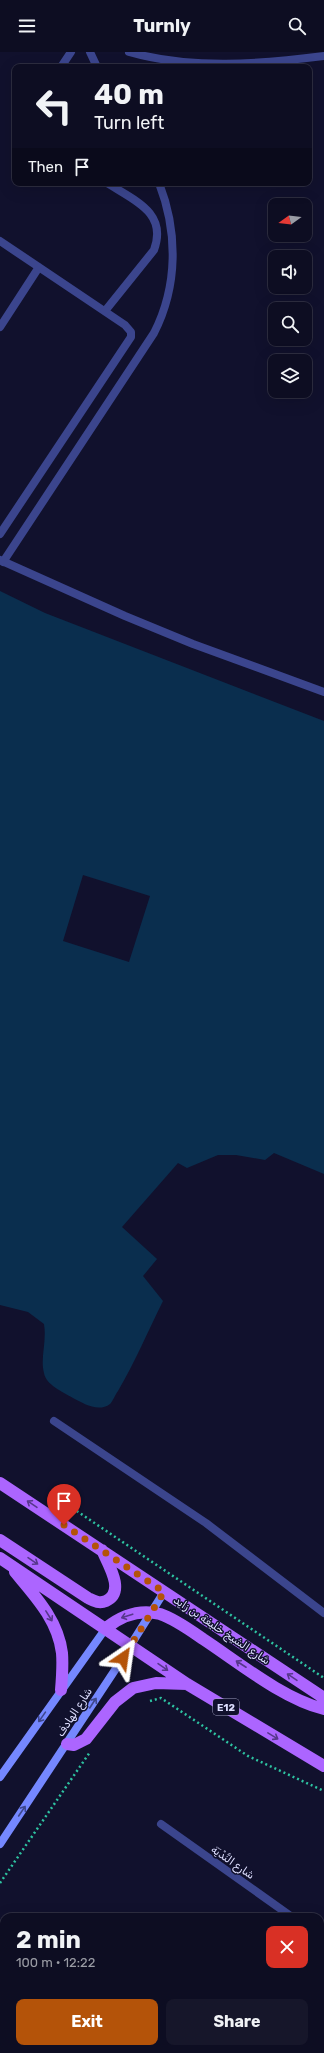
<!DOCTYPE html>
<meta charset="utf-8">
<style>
:root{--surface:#0d0d22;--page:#16162a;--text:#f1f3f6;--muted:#9a9ca5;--line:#2d2d40;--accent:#b45309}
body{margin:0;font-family:Rubik,"Noto Sans Arabic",sans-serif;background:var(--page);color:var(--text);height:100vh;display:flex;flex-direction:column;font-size:15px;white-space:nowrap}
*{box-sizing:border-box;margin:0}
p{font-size:13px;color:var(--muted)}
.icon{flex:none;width:22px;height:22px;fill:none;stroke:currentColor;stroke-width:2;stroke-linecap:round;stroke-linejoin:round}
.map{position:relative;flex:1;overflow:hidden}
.panel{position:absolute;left:0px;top:1861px;width:324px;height:140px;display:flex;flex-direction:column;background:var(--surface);border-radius:12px 12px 0 0;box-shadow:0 4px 16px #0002,0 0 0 1px var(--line)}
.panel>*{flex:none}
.hud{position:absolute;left:12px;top:12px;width:300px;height:122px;border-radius:8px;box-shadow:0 4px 16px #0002,0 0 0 1px var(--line);background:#0d0d22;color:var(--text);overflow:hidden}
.needle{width:26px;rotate:255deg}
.buttons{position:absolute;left:268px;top:146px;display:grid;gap:8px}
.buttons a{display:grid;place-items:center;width:44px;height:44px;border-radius:8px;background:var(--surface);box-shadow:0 4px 16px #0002,0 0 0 1px var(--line);font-size:20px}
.pin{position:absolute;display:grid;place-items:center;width:34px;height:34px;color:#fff;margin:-41px -17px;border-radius:50% 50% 50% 0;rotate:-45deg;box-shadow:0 0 4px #0007}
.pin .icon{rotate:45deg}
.me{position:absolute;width:44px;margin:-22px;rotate:32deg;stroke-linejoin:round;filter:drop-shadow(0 0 3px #0008)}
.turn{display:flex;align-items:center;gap:14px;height:84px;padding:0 16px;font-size:18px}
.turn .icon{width:52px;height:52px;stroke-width:2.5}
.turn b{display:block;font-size:28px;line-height:34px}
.then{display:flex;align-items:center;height:38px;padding:0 16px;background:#0003;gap:8px;font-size:15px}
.round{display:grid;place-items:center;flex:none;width:42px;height:42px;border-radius:8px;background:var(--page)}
.overview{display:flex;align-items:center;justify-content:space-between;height:68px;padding:0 16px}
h1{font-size:24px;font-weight:700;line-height:30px}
.cta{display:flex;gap:8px;margin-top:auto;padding:8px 16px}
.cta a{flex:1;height:46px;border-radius:8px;background:var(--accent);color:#fff;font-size:16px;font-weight:700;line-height:46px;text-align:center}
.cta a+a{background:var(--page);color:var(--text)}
header{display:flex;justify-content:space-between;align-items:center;height:52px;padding:0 16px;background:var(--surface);font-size:18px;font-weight:700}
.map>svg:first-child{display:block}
.water{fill:#0a2e4e;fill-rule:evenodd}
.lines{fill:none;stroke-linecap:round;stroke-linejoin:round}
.path{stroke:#2ec3a1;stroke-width:2.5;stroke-dasharray:2 3;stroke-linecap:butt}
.lane{stroke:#3b458d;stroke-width:8}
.street{stroke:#3b458d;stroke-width:8}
.secondary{stroke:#7588ff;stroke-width:8}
.primary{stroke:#ac65ff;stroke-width:12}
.oneway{stroke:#57378c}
.oneway2{stroke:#3e478c}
.route{stroke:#b45309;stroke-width:7;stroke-dasharray:0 12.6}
.labels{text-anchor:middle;stroke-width:3;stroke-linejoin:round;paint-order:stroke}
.shield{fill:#11112d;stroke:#a0a1c0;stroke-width:1}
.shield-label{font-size:10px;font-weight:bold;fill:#dedfff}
.street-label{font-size:11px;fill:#dedfff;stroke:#11112d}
</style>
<header><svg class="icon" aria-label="menu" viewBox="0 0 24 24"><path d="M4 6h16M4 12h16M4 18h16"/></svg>Turnly<svg class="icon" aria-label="search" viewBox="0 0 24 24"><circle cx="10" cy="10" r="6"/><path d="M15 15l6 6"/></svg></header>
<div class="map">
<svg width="324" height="2001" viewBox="0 0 324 2001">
<rect width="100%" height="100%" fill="#11112d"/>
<path class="water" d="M 0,539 L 45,561 L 324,669 L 324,1122 L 274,1101 L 265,1108 L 236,1103 L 218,1103 L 187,1116 L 178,1111 L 122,1175 L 157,1207 L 143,1224 L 163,1249 C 148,1279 135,1310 118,1339 C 115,1343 113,1349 110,1352 C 98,1361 83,1351 73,1346 C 63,1340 46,1333 44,1321 C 40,1306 47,1290 44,1272 L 28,1260 L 0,1253 ZM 83,823 L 150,844 L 129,910 L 63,889 Z"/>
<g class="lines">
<path class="path" d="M 56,1445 L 324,1626
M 150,1649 L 161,1646 L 248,1704 L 324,1739
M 0,1831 L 90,1700"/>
<path class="lane" d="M 90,0 L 97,15
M 129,0 C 192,18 260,12 324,4
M 0,189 L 125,273 L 131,280 L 131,285 L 0,482
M 0,275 L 39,215
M 0,508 L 125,564 L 193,592 L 324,640
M 3,510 L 154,281 C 178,234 178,180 159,131
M 54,1369 L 206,1471 L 324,1561
M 161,1772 L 292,1865
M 320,1885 L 324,1888
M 0,1911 L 4,1914
M 320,1950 L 324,1944
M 127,1997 L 133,2001
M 286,2001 L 288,1997"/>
<path class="street" d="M 61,15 L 71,0
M 105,259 L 154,198 C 168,160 133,148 107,131"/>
<path class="secondary" d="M 0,1725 L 106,1576
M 0,1792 L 115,1618 L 164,1540"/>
<path class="primary" d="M 0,1431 L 324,1646
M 0,1488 L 88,1546 C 94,1549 99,1552 106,1549 C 126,1540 108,1512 102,1498
M 0,1506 L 187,1632 L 324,1714
M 15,1520 C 35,1544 58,1568 62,1601 C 63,1613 62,1626 61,1638
M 106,1576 C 121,1564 140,1557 160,1562 C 175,1567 190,1578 203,1587 C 238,1610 283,1647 324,1657
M 67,1692 L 74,1693 L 86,1687 L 115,1650 L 133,1636 L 156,1631 L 187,1632"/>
</g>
<defs><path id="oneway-shaft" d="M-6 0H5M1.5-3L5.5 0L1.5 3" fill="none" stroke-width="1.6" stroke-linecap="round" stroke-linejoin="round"/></defs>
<g class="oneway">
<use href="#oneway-shaft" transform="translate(32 1452) rotate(-146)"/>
<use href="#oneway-shaft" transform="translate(33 1509) rotate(34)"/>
<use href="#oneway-shaft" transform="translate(49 1564) rotate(58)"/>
<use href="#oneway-shaft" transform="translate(127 1564) rotate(162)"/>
<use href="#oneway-shaft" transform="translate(241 1612) rotate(-147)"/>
<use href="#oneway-shaft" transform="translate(163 1615) rotate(35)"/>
<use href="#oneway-shaft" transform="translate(292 1625) rotate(-146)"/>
<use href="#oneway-shaft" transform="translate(273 1684) rotate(31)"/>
</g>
<g class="oneway2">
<use href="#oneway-shaft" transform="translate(93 1651) rotate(-57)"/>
<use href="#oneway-shaft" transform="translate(42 1665) rotate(125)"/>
<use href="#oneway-shaft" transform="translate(22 1759) rotate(-56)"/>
</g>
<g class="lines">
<path class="route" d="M 64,1473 L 164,1540 L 123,1606"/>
</g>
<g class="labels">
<rect class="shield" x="213" y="1647" width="26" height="16" rx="3"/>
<g class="shield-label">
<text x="226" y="1659">E12</text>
</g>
<g class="street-label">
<text transform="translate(222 1578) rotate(34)" y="4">شارع الشيخ خليفة بن زايد</text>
<text transform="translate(74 1660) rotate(-57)" y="4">شارع الهادف</text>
<text transform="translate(233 1810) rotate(35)" y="4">شارع النَّدْيَة</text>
</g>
</g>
</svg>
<div class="buttons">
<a><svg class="needle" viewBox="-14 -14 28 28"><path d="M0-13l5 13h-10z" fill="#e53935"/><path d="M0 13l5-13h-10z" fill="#9a9ca5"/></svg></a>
<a><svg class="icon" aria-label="sound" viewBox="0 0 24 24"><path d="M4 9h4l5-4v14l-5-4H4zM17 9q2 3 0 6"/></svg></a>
<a><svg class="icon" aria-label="search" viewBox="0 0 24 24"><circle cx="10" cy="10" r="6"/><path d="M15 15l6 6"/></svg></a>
<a><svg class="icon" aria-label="layers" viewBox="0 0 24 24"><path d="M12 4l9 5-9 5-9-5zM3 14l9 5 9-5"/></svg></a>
</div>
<div class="pin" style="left:64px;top:1473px;background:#d93025"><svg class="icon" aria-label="arrive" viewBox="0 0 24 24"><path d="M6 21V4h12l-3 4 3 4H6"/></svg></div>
<svg class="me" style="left:123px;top:1606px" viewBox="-20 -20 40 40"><path d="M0-17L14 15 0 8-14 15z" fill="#b45309" stroke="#fff" stroke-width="4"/></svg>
<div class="hud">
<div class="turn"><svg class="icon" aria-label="left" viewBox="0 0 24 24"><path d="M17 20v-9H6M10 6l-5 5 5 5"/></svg><div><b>40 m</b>Turn left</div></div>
<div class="then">Then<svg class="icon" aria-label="arrive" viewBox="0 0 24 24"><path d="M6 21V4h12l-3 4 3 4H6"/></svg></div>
</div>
<section class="panel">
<div class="overview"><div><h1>2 min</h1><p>100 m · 12:22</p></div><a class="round" style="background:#d93025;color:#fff"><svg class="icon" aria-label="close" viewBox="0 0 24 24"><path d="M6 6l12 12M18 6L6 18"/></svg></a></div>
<div class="cta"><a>Exit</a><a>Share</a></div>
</section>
</div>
